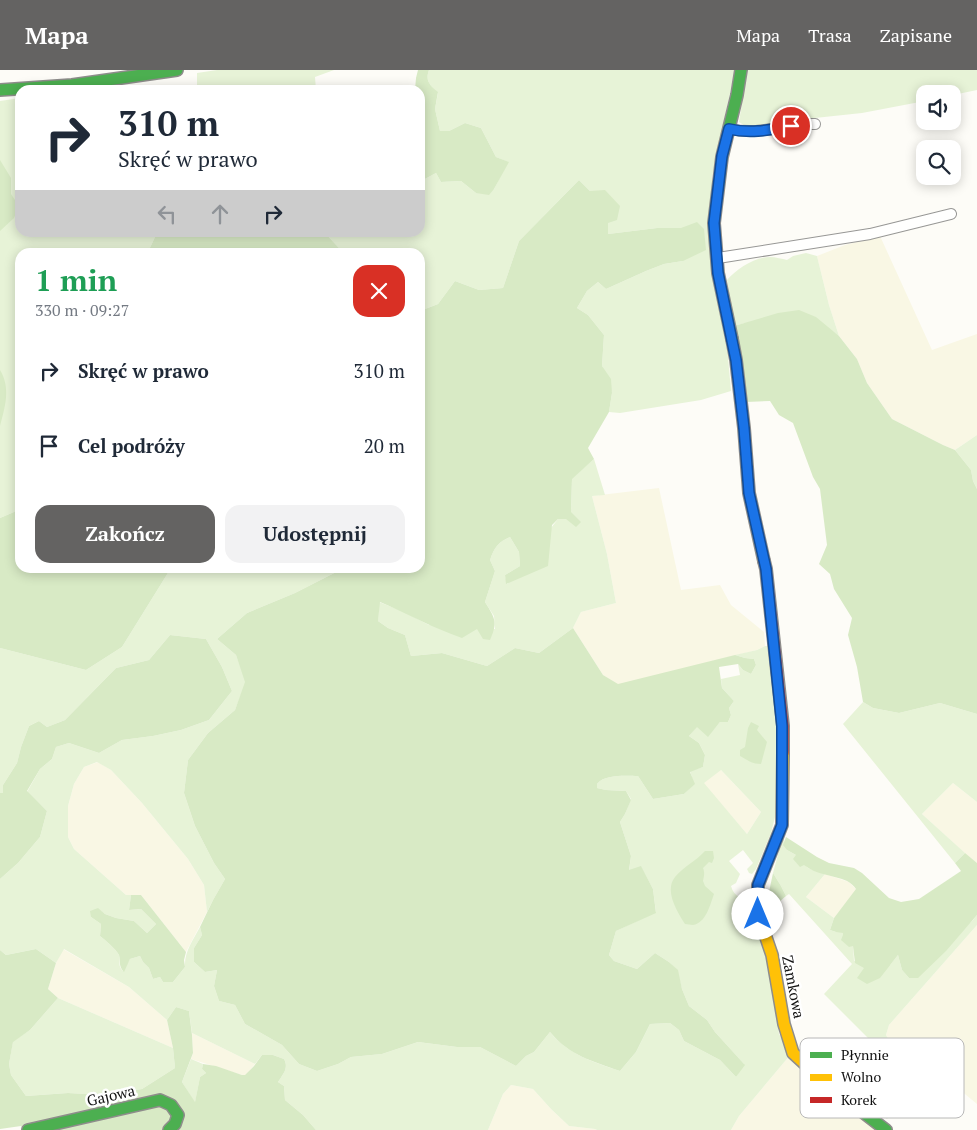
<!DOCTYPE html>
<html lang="pl">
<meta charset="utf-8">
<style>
:root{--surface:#fff;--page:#f2f2f3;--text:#1f2937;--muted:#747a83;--accent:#646362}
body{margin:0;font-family:"PT Serif",serif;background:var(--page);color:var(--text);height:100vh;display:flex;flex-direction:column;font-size:19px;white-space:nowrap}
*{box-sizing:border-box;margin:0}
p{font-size:16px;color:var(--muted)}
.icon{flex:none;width:28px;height:28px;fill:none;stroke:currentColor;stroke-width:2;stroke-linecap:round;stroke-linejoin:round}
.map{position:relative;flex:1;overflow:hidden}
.side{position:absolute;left:15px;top:178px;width:410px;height:325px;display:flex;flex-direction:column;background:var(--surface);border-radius:15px;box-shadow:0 2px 12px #0003}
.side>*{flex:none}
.top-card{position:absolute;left:15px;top:15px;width:410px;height:152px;border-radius:15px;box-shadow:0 2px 12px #0003;background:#fff;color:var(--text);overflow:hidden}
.fabs{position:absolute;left:916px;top:15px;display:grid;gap:10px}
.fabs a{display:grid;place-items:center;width:45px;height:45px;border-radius:10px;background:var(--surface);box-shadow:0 2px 12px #0003;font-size:25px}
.pin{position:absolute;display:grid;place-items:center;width:42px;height:42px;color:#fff;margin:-21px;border:2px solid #fff;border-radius:50%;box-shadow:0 1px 5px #0007}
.me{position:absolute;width:55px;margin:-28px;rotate:0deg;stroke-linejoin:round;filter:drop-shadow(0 0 4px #0008)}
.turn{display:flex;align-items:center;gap:18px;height:105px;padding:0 20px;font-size:22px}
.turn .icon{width:65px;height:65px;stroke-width:2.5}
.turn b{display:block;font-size:35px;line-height:42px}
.lanes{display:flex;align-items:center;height:48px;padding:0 20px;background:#0003;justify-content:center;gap:25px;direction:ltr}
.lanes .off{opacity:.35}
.round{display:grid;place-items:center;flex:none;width:52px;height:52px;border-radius:15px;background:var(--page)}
.summary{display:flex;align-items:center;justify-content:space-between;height:85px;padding:0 20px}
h1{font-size:30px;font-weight:700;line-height:38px;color:#1e9e55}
.cta{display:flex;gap:10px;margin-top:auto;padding:10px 20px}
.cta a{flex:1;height:58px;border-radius:15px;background:var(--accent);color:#fff;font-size:20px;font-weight:700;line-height:58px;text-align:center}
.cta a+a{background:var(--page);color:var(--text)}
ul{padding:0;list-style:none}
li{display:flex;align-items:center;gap:15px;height:75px;padding:0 20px}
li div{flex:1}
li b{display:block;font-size:19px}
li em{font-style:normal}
header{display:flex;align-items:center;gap:30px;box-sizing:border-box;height:70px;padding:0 25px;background:var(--accent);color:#fff}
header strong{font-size:24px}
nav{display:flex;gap:28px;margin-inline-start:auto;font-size:18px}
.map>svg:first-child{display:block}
.farmland{fill:#f9f7e4}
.green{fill:#e7f3d7;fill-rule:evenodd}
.forest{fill:#d8eac5}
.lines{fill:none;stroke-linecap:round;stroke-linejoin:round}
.lane-casing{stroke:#979795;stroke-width:12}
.fast-casing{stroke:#8e8d8b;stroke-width:14}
.slow-casing{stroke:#8e8d8b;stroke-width:14}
.jam-casing{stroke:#8e8d8b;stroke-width:14}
.lane{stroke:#fffffe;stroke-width:10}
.fast{stroke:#4caf50;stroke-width:11}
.slow{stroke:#ffc107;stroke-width:11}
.jam{stroke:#c62828;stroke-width:11}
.route-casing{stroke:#114b97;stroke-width:12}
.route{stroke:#1a73e8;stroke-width:9}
.labels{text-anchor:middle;stroke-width:5;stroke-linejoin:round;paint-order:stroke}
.street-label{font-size:15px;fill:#111;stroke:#fff}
.key{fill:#fff;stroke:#b8b8b8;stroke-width:1}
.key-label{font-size:14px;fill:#111}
</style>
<header>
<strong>Mapa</strong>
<nav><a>Mapa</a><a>Trasa</a><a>Zapisane</a></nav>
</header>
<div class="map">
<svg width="977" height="1060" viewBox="0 0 977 1060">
<rect width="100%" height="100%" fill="#fdfcf7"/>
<path class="farmland" d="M 880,166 L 932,280 L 977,264 L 977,365 L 955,380 L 943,375 L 892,349 L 867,313 L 857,289 L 839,266 L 829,235 L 817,186 L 845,175 Z
M 659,418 L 681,520 L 720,515 L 731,535 L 764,562 L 765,576 L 757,580 L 618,615 L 603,605 L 573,558 L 581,542 L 616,533 L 607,484 L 592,426 Z
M 98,692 L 111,700 L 142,733 L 188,789 L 204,815 L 207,842 L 186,882 L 141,825 L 126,825 L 74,779 L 68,767 L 68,736 L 74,714 L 84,697 Z
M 720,699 L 761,742 L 747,764 L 703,713 Z
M 953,713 L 977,732 L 977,793 L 969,787 L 922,744 Z
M 825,804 L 849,812 L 857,820 L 834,848 L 806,827 Z
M 977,855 L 977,1034 L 931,996 L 922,1007 L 895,981 L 886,965 L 889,955 Z
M 63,879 L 129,917 L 167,950 L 173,978 L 58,928 L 48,919 L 56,893 Z
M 192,963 L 255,994 L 246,1005 L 242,1005 L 191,989 L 193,983 Z
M 791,984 L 878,1060 L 731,1060 L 739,1046 Z
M 511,1015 L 533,1019 L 551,1039 L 569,1056 L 595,1059 L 597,1060 L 488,1060 L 503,1024 Z"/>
<path class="green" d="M 217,0 L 334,0 L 315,7 L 316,20 L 197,20 L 197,3 Z
M 429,0 L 735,0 L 712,107 L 731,321 L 701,330 L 620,343 L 609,342 L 612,323 L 602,296 L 604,265 L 588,245 L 577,238 L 587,221 L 598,212 L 606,219 L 646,201 L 664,194 L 683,191 L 681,158 L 657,158 L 608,164 L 608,153 L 590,121 L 579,110 L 519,171 L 503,218 L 479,220 L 455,211 L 438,234 L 420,241 L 420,182 L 339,182 L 339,178 L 325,163 L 420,162 L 420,109 L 423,110 L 436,103 L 441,112 L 461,111 L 476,123 L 494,119 L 508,92 L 496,87 L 481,58 L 465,53 L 449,61 L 440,61 L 435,39 L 438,23 C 430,15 425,11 429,0 Z
M 747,0 L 977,0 L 977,20 L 953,25 L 952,24 L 925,24 L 925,31 L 862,43 L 796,50 L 763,56 L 747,57 L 739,52 Z
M 20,28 L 20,162 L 159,163 L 155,167 L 148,182 L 20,182 L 20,437 L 14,442 L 0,448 L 0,31 Z
M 806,183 L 817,186 L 829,235 L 839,266 L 828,258 L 745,253 L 734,256 L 727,210 C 737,199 754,187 770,187 C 776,187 782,189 787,190 L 793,186 Z
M 977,365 L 977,419 L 973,411 L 971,400 L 955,380 Z
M 594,389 L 605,425 L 592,426 L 607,484 L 616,533 L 581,542 L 573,558 L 539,583 L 515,578 L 487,596 L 442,583 L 411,586 L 405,565 L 388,558 L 378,551 L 379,532 L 402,541 L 429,555 L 495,559 L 494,546 L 485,532 L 495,501 L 490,490 C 494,478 498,472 510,467 L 519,482 L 520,496 L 505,505 L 507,514 L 558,449 L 566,449 L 571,442 L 572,408 Z
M 171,498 L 344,498 L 295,523 L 247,543 L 217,569 L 236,585 L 246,612 L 235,640 L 208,663 L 188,690 L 184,723 L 195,756 L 214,793 L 225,809 L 213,830 L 207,842 L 204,815 L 188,789 L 142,733 L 111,700 L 97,692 L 84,697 L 74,714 L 68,736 L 68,767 L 74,779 L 126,825 L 131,825 L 129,840 L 141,839 L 156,854 L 147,863 L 134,851 L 116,848 L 105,844 L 98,839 L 91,841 L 91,847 L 101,854 L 100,866 C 105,870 116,879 119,885 C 121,892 117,895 123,901 L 130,889 L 140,886 L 143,892 L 149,898 L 153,909 L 160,907 L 163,912 L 173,912 L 185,897 C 184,882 193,870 200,857 L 202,865 L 194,878 L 194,892 L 205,902 L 217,900 L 214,916 L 219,931 L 235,935 L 245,954 L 282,975 L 299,994 L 317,1001 L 338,994 L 351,987 L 382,984 L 418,972 L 457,977 L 480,977 L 516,996 L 526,986 L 534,982 L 550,962 C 569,985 593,992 620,1001 L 636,982 L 650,954 L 670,953 L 679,960 L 684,971 L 720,990 L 736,1007 L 744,994 L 715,962 L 707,950 L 689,936 L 682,919 L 677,900 L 669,892 L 655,883 L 637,899 L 614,891 L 609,885 L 616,861 L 656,842 L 653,819 L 641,797 L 629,801 L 631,786 L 620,752 L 625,744 L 631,729 L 626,721 L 606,720 L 597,718 L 597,714 C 605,704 626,706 638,706 L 653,729 L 684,724 L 694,714 L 690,701 L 703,697 L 705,685 L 699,673 L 689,666 L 697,656 L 708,666 L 720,652 L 728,652 L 731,645 L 729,638 L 734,631 L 722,618 L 721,609 L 740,605 L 738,594 L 743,600 L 751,604 L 756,595 L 754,589 L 745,588 L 735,585 L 757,580 L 765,576 L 771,576 L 779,682 L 778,731 L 776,743 L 771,763 L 756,799 L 752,804 L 749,803 L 747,799 L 753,793 L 743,780 L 729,791 L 740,804 L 736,813 L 731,816 C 734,827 742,829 752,832 L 754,843 L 770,895 L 779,964 L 791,984 L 739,1046 L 731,1060 L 597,1060 L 595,1059 L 569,1056 L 551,1039 L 533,1019 L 511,1015 L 503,1024 L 488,1060 L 316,1060 L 303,1045 L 285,1030 L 284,1016 L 278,1012 C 283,1004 289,998 284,989 L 273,985 L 262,985 L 255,994 L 192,963 L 189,941 L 176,937 L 167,950 L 129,917 L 64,879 L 56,893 L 36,879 L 6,885 L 0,880 L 0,809 L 18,793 L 40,767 L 47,741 L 27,722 L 40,699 L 52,689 L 56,677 L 69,673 L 99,683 L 122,670 L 153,666 L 181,660 L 209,650 L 232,621 L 222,597 L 206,569 L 170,565 L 149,590 L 116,598 L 65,650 L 47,657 L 39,651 L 29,656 L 21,677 L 17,693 L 3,715 L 3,723 L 0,723 L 0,578 L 86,600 L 122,577 ZM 721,700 L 761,742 L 747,764 L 704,713 Z
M 863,632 L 873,638 L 899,643 L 940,633 L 977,644 L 977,732 L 953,713 L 922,744 L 965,783 L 955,793 L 843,654 Z
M 783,766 L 787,780 L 796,785 L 808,798 L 825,804 L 806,827 L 834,848 L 830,860 L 836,862 L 843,862 L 843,865 L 853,875 L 854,891 L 890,895 L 898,885 L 902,900 L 909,908 L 973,850 L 977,845 L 977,855 L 889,955 L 886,965 L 895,981 L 922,1007 L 887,1049 L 842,1013 L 875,975 L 824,924 L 852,894 L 789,824 L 786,826 L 781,816 L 773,803 Z
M 58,928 L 173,978 L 175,998 L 142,1019 L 103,1025 L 68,1023 L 26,1026 L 11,1005 L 9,994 L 13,971 L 30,960 Z
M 191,989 L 203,994 L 202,999 L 206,1003 L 200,1007 L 195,1033 L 182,1012 Z"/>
<path class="forest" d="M 418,0 L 429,0 C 425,11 430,15 438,22 L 435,39 L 440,61 L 449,61 L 465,53 L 481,58 L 496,87 L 509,92 L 494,119 L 489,125 L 476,123 L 461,111 L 441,112 L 436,103 L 423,110 L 420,109 L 420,20 L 415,20 L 416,8 Z
M 0,90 L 11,108 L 11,124 L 19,136 L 14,148 L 0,161 Z
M 579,110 L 590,121 L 605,120 L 620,136 L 617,150 L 608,153 L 608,164 L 657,158 L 681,158 L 697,152 L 704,159 L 706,180 L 683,191 L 664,194 L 646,201 L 606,219 L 598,212 L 587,221 L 577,238 L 588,245 L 604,265 L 602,296 L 611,309 L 612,323 L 609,342 L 588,378 L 594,389 L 572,409 L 571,442 L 581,452 L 576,457 L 566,449 L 558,449 L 552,455 L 548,496 L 506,514 L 505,505 L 520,496 L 519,482 L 510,467 C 498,472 494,478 490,490 L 495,501 L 485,532 C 495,548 498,552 490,570 L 483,569 L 477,559 L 462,568 C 433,558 408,544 380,532 L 378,551 L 388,558 L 405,565 L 411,586 L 442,583 L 487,596 L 515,578 L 539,583 L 573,558 L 603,605 L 618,614 L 735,585 L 745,588 L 754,589 L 756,595 L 751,604 L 743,600 L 738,594 L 719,597 L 722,618 L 734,631 L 729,638 L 731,645 L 728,652 L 720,652 L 708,667 L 697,657 L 689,666 L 699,673 L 705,685 L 703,697 L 690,702 L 695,714 L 684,724 L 653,729 L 638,706 C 626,706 605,704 597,714 L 597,718 L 606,720 L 626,721 L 631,730 L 625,744 L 620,752 L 631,786 L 629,800 L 641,796 L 653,819 L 656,843 L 616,861 L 609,885 L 614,891 L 637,899 L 655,883 L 669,892 L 678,900 L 682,919 L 689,936 L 707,950 L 715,962 L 745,995 L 736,1007 L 720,990 L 684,971 L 679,960 L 670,953 L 650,954 L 636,982 L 620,1001 C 592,991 570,986 550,962 L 534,982 L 526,986 L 516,996 L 480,977 L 457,977 L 418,972 L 382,984 L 351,987 L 338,994 L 317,1001 L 299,994 L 282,975 L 245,954 L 235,935 L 219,931 L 214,916 L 217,900 L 205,902 L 194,892 L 194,878 L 202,865 L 200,857 L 213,830 L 225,809 L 214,793 L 195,756 L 184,723 L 188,690 L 208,663 L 235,640 L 245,612 L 236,585 L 217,569 L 247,543 L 295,523 L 344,498 L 420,498 L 420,241 L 438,234 L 455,211 L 479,220 L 503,218 L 519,171 Z
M 159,163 L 325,163 L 339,178 L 339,182 L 148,182 L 155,167 Z
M 799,240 L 816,247 L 839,266 L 857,289 L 867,313 L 892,349 L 943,375 L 955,380 L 971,400 L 973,411 L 977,419 L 977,644 L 940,633 L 899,643 L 873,638 L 863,632 L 857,597 L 848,565 L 852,548 L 834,519 L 830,504 L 819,494 L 827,475 L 820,419 L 813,407 L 793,353 L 779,345 L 770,331 L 746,332 L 734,256 L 778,243 Z
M 0,300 C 11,318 5,337 0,356 Z
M 20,437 L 20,498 L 171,498 L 122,577 L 86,600 L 0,578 L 0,448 L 14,442 Z
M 170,565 L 206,569 L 222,597 L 232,621 L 209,650 L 181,660 L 153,666 L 122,670 L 99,683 L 69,673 L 56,677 L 52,689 L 40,699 L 27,721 L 47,741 L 40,767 L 18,793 L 0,809 L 0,723 L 3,723 L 3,715 L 17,693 L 21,677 L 29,656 L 39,651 L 47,657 L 65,650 L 116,598 L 149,590 Z
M 751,652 L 759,656 L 757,660 L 767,672 L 761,694 C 751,694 748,690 740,686 L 740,680 L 745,677 L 748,658 Z
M 786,767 L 817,787 L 829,793 L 854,798 L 862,803 L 889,828 L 901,832 L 919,829 L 961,801 L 955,793 L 965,783 L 977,793 L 977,845 L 946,881 L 918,908 L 909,908 L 902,900 L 898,885 L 880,908 L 867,914 L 857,908 L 864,898 L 855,893 L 853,876 L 849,877 L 841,870 L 843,865 L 843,863 L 836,862 L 830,860 L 834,848 L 856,819 C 854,816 851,813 847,811 C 834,805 816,805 804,795 L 800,797 L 793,789 L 796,785 L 787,780 L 783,775 Z
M 705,781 L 713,781 L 714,788 L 712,793 L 709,792 L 703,798 C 705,803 704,806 703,811 L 705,816 L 714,824 C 710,835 706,853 693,855 C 690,855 688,854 685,854 C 677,841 664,821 675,807 C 683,797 696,791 705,781 Z
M 773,803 L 781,816 L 786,826 L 779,832 L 769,822 Z
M 131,825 L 141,825 L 186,882 L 184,890 L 185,897 L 173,912 L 163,912 L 160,907 L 153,909 L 149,898 L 143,892 L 140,886 L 130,889 L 124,902 C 118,896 121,892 119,885 C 116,879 105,870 100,866 L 101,854 L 91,847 L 90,841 L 98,838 L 105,844 L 116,848 L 134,851 L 147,863 L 156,854 L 141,839 L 129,840 Z
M 36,879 L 56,893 L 48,919 L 58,928 L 30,960 L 13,972 L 9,994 L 11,1005 L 26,1026 L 68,1023 L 104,1025 L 142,1019 L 175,998 L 173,978 L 167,950 L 176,937 L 189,941 L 192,965 L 193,983 L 182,1012 L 195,1032 L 200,1007 L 206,1003 L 202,999 L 203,994 L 216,996 L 242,1005 L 245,1005 L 254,996 L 262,985 L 273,985 L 284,989 C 289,998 283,1004 278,1012 L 284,1016 L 285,1030 L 303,1045 L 316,1060 L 23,1060 L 21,1056 L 0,1059 L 0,880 L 6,885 Z"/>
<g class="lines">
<g class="lane-casing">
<path id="lane" d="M 730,59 C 762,66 784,53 815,54
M 718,188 L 870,164 L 951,144"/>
</g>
<g class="fast-casing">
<path id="fast" d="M 0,20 L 72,15 L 177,0
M 732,269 L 718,203 L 714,153 L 722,87 L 737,25 L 741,0
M 829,1016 L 886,1060
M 28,1060 L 160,1030 L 171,1035 L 178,1045 L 175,1054 L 169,1060"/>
</g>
<g class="slow-casing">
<path id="slow" d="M 732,269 L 736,290 L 744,358 L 749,423 L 764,491
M 783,683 L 782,755 L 758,815 L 758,844 L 772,885 L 784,954 L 793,983 L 829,1016"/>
</g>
<g class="jam-casing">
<path id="jam" d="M 764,491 L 766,499 L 783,656 L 783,683"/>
</g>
<use href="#lane" class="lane"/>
<use href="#fast" class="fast"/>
<use href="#slow" class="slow"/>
<use href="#jam" class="jam"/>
</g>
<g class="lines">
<g class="route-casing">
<path id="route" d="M 758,844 L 758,815 L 782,755 L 782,656 L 766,499 L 749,423 L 744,358 L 736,290 L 718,203 L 714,153 L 722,86 L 729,59 C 751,64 769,60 791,56"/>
</g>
<use href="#route" class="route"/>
</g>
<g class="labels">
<g class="street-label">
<text transform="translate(793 917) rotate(79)" y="5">Zamkowa</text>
<text transform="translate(111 1026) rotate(-13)" y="5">Gajowa</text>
</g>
</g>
<rect x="800" y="968" width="164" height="80" rx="8" class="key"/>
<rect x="810" y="982" width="22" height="6" fill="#4caf50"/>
<rect x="810" y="1004" width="22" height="7" fill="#ffc107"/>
<rect x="810" y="1027" width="22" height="6" fill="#c62828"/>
<g class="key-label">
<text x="841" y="990">Płynnie</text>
<text x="841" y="1012">Wolno</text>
<text x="841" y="1035">Korek</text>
</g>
</svg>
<div class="fabs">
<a><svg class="icon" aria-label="sound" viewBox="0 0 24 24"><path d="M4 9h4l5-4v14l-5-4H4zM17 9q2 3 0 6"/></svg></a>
<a><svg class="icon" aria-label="search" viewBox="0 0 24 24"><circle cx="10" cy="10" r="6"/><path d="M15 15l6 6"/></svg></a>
</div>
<div class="pin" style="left:791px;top:56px;background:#d93025"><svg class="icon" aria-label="arrive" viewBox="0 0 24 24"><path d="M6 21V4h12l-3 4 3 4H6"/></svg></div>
<svg class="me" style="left:758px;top:844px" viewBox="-20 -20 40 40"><circle r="19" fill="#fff"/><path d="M0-13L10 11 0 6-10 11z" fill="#1a73e8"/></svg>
<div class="top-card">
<div class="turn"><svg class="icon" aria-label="right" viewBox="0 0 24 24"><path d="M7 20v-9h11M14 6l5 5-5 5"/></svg><div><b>310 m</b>Skręć w prawo</div></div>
<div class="lanes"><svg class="icon off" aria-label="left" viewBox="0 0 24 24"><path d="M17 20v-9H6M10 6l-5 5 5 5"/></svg><svg class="icon off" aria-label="ahead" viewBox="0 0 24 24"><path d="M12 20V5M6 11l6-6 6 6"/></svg><svg class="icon" aria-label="right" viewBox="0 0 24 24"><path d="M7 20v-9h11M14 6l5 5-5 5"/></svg></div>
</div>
<section class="side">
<div class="summary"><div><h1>1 min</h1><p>330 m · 09:27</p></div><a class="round" style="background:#d93025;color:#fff"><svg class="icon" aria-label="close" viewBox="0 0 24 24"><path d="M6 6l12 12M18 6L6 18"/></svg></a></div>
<ul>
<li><svg class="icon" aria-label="right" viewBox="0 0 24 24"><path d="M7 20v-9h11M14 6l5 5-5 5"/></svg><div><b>Skręć w prawo</b></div><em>310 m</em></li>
<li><svg class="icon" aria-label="arrive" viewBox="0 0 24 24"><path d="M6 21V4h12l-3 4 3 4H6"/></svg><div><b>Cel podróży</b></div><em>20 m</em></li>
</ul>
<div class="cta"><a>Zakończ</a><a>Udostępnij</a></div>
</section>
</div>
